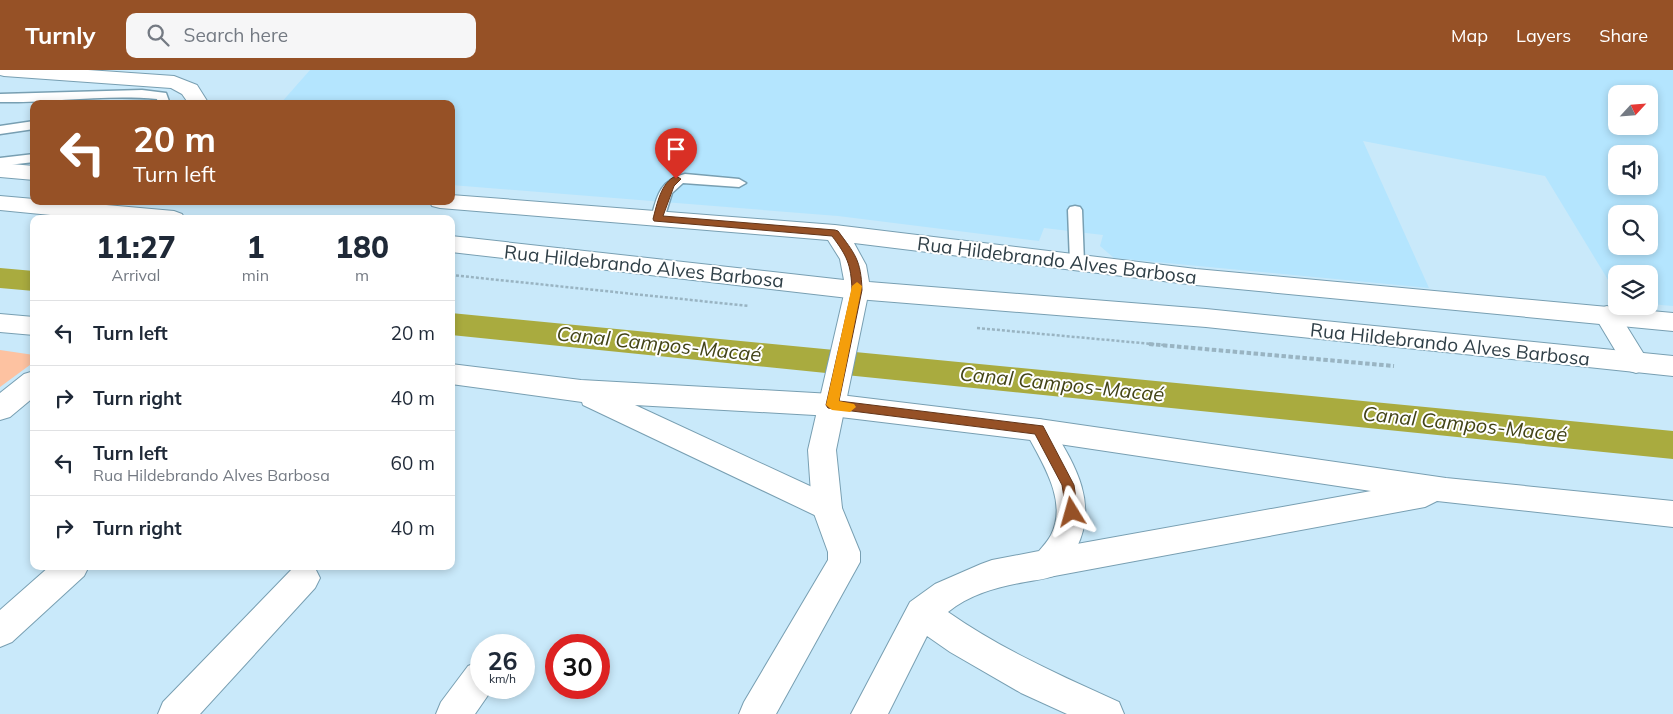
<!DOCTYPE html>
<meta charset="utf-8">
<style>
:root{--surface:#fff;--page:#f6f6f7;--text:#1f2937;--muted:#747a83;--line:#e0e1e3;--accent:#965126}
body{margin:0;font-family:Mulish,sans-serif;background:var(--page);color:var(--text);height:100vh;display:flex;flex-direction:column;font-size:19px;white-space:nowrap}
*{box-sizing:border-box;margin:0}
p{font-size:16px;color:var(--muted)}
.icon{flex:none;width:28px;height:28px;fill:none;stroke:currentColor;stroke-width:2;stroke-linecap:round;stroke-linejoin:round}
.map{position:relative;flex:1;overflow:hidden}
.panel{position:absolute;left:30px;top:145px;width:425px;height:355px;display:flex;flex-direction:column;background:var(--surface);border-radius:10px;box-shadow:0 2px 8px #0003}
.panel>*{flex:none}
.banner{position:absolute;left:30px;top:30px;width:425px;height:105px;border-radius:10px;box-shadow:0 2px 8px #0003;background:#965126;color:#fff;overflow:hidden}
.needle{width:32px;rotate:64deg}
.tools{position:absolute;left:1608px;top:15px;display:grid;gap:10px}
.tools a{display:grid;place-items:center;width:50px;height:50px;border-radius:10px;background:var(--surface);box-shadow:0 2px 8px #0003;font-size:25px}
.speed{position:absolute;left:470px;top:564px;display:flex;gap:10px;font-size:25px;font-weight:700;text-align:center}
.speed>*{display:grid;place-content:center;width:65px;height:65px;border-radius:50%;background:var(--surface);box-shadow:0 2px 8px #0003;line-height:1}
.speed small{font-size:12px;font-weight:400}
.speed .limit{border:8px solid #d22;background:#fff;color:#111}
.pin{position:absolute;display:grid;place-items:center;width:42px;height:42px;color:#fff;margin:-51px -21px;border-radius:50% 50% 50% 0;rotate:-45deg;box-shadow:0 0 5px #0007}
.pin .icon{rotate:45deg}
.me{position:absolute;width:55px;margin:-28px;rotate:352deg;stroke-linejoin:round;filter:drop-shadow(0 0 4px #0008)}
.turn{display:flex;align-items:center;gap:18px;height:105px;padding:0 20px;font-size:22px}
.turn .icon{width:65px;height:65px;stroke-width:2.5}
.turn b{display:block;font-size:35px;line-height:42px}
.eta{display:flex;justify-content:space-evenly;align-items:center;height:85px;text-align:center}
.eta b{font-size:30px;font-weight:800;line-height:35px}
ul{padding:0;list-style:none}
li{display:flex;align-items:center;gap:15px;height:65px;padding:0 20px;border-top:1px solid var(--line)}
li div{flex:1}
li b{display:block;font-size:19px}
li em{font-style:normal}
header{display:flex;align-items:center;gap:30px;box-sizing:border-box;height:70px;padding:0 25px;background:var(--accent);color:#fff}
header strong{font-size:24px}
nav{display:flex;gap:28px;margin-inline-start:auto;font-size:18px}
.search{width:350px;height:45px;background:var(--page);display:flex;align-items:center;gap:12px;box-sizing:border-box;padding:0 18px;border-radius:10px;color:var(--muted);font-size:19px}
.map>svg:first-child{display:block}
.built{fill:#b4e5fe;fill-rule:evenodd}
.green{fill:#fdc2a1}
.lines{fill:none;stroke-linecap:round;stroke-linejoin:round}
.canal{fill:#a9ab3f;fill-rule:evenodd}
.service-casing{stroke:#789fb2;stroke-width:3}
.minor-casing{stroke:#789fb2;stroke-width:2}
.tertiary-casing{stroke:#789fb2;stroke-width:2}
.primary-casing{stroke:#789fb2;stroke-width:2}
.path-far1{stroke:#99b4c2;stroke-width:2.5;stroke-dasharray:3 2;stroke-linecap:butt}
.path{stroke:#99b4c2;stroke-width:4;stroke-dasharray:4.5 2.5;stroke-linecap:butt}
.service{fill:#fff;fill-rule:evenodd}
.minor{fill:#fff;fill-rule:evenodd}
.tertiary{fill:#fff;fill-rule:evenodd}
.primary{fill:#fff;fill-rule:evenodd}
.route{fill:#965126;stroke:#623519}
.slow{fill:#f59e0b}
.labels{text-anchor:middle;stroke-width:4;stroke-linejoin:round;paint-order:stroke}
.street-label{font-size:19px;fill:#2f3f47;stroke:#fff}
.water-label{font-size:20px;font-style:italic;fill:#424317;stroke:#fff}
</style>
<header>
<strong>Turnly</strong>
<div class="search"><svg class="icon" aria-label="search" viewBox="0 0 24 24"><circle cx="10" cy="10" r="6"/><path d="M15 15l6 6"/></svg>Search here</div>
<nav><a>Map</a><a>Layers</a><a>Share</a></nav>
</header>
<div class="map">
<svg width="1673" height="644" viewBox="0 0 1673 644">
<rect width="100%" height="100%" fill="#c9e9fa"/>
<path class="built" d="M 310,0 L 1673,0 L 1673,236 L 1649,234 L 1649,204 L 1616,204 L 1616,223 L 1545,106 L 1363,71 L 1429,218 L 1114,188 L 1100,176 L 1103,165 L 1044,158 L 1039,171 L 838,146 L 451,115 L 451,34 L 280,34 ZM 1616,24 L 1649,24 L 1649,56 L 1616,56 ZM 1616,84 L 1649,84 L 1649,116 L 1616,116 ZM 1616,144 L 1649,144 L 1649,176 L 1616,176 Z"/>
<path class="green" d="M 0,280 L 34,285 L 34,292 L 0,317 Z"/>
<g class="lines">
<path class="canal" d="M 0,198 L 34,201 L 34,221 L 0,218 Z
M 451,243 L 1673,361 L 1673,389 L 451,265 Z"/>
<g class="service-casing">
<path id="service" d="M 142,20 L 166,23 L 170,34 L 158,34 L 157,29 C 105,24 52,33 0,32 L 0,24 Z
M 34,51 L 34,59 L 0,64 L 0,56 Z
M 34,84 L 34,92 L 0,96 L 0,88 Z
M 685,104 L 739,109 L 746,113 L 739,117 L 683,113 L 672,123 L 663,152 L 653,152 L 651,149 C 657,126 660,110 685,104 Z
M 1075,136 L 1080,137 L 1082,140 L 1084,193 L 1082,196 L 1072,196 L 1070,193 L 1068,140 L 1070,137 Z"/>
</g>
<g class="minor-casing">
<path id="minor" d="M 0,0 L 88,0 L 174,6 L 197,15 L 209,34 L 189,34 L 182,24 L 171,18 L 4,6 L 0,5 Z
M 857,211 L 866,214 L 869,220 L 836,380 L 842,438 L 860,482 L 860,492 L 776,644 L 739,644 L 744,632 L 828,490 L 828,482 L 812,438 L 808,380 L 845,220 L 848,214 Z
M 1607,236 L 1616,239 L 1645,286 L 1649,293 L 1645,300 L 1636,303 L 1627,300 L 1594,245 L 1598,239 Z
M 34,301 L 34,327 L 10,347 L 0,350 L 0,323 L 24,304 Z
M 1039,349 L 1049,352 C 1073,392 1100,432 1076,479 C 1073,486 1065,500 1058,504 C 1049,509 1036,510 1025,512 C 998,517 970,524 948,542 C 1001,579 1059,605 1119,632 L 1124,644 L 1067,644 L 1021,623 L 950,582 L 927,566 L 888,644 L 851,644 L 910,532 L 935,514 L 981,494 L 992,490 L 1039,481 C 1043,476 1048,471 1051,465 C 1069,430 1040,390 1025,360 L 1029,352 Z
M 50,496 L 89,496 L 84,506 L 12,572 L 0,577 L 0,540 Z
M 297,496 L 315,498 L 320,508 L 315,518 L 200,644 L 158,644 L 163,632 L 293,498 Z
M 480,591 L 481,618 L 493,618 L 475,644 L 436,644 L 441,632 L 468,596 Z"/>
</g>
<g class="tertiary-casing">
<path id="tertiary" d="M 0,244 L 34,247 L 34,265 L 0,262 Z
M 451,294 L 581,310 L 832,324 L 1039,349 L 1446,408 L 1673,431 L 1673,457 L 1437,431 L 1425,437 L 1049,507 L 1038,503 L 1033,493 L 1038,483 L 1049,479 L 1371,421 L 1039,371 L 832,346 L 635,335 L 838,429 L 842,438 L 838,447 L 827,451 L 583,335 L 582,332 L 451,314 Z"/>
</g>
<g class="primary-casing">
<path id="primary" d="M 0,93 L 34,96 L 34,110 L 0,107 Z
M 451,125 L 835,155 L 1196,199 L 1673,243 L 1673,261 L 1196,215 L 854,173 L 866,195 L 869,212 L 1206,239 L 1673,286 L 1673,306 L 1206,257 L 857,229 L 451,182 L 451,166 L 844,210 L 840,189 L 828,170 L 440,138 L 432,136 L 429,131 L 451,131 Z
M 0,126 L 34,129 L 34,131 L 61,131 L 174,141 L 182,144 L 185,149 L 91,149 L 0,140 Z"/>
</g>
<path class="path-far1" d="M 451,205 L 749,236
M 977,258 L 1163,275"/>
<path class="path" d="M 1149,274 L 1394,296"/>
<use href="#service" class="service"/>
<use href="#minor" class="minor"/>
<use href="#tertiary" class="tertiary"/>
<use href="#primary" class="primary"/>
</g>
<path class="route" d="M 676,106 L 681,109 L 674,116 L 663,146 L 835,160 L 838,161 C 855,184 861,190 862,220 L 839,331 L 1043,356 L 1074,415 L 1078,442 L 1076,446 L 1072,448 L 1067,446 L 1062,415 L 1035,364 L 828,338 L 826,335 L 852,220 C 851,194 847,186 832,166 L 654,151 L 653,149 C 657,134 661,112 676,106 Z"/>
<path class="slow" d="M 857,212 L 862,216 L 839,331 L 854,334 L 856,337 L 850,342 L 832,340 L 826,335 L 852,216 Z"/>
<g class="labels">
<g class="street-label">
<text transform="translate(1057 190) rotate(7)" y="7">Rua Hildebrando Alves Barbosa</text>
<text transform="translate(644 196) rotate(6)" y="7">Rua Hildebrando Alves Barbosa</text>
<text transform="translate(1450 274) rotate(6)" y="7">Rua Hildebrando Alves Barbosa</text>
</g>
<g class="water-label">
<text transform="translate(659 274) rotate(6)" y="7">Canal Campos-Macaé</text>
<text transform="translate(1062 314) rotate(6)" y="7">Canal Campos-Macaé</text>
<text transform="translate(1465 354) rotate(6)" y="7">Canal Campos-Macaé</text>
</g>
</g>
</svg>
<div class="tools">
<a><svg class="needle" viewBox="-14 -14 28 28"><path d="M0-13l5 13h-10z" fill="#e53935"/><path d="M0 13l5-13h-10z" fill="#747a83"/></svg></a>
<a><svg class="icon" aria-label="sound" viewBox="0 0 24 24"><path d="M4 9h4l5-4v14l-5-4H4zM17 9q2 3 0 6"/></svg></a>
<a><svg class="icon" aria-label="search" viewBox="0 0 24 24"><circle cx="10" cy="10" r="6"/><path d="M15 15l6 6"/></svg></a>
<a><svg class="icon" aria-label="layers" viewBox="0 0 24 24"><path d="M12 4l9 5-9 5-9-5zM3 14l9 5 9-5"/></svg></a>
</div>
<div class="speed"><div>26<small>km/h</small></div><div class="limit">30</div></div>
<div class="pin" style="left:676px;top:109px;background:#d93025"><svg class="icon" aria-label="arrive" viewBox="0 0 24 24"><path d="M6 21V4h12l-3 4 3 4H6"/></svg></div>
<svg class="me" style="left:1072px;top:442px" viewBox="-20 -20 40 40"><path d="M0-17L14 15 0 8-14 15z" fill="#965126" stroke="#fff" stroke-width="4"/></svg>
<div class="banner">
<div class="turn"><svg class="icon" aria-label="left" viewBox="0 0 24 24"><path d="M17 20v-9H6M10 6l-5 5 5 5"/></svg><div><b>20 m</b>Turn left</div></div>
</div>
<section class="panel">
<div class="eta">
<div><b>11:27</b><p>Arrival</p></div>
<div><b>1</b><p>min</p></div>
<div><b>180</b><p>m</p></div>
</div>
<ul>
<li><svg class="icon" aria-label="left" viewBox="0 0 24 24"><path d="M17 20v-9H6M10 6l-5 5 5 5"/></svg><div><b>Turn left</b></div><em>20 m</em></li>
<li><svg class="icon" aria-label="right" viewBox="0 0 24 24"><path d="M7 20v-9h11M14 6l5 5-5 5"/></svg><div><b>Turn right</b></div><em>40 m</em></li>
<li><svg class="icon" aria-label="left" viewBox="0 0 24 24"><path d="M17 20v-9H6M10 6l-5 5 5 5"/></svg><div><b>Turn left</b><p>Rua Hildebrando Alves Barbosa</p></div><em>60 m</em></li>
<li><svg class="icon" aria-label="right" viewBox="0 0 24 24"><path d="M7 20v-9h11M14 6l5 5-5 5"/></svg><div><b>Turn right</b></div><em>40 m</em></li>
</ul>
</section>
</div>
